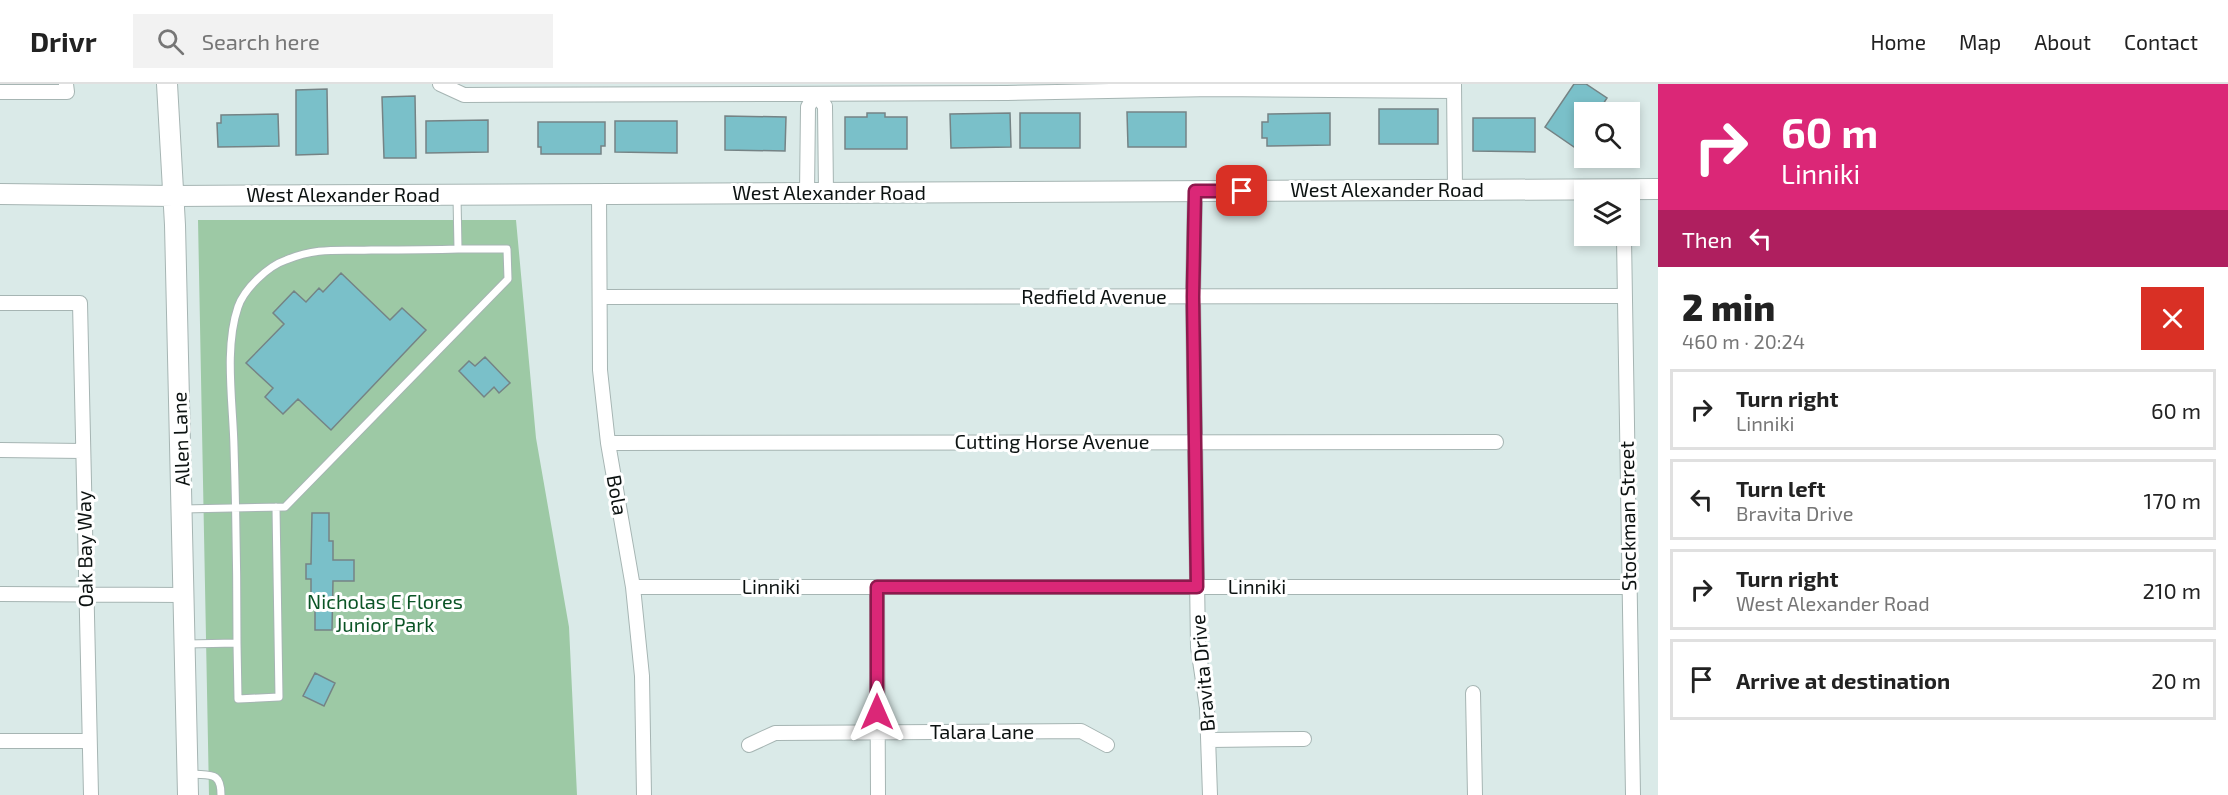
<!DOCTYPE html>
<meta charset="utf-8">
<style>
:root{--surface:#fff;--page:#f2f2f2;--text:#222;--muted:#767676;--line:#e0e0e0}
body{margin:0;font-family:"Exo 2",sans-serif;background:var(--page);color:var(--text);height:100vh;display:flex;flex-direction:column;font-size:22px;white-space:nowrap}
*{box-sizing:border-box;margin:0}
p{font-size:20px;color:var(--muted)}
.icon{flex:none;width:33px;height:33px;fill:none;stroke:currentColor;stroke-width:2;stroke-linecap:round;stroke-linejoin:round}
.map{position:relative;flex:1;overflow:hidden}
.sheet{display:flex;flex-direction:column;background:var(--surface);width:570px}
.sheet>*{flex:none}
.banner{background:#db2777;color:#fff;overflow:hidden}
.buttons{position:absolute;left:1574px;top:18px;display:grid;gap:12px}
.buttons a{display:grid;place-items:center;width:66px;height:66px;border-radius:0px;background:var(--surface);box-shadow:0 3px 9px #0003;font-size:30px}
.pin{position:absolute;display:grid;place-items:center;width:51px;height:51px;color:#fff;margin:-26px;border-radius:12px;box-shadow:0 3px 9px #0006}
.me{position:absolute;width:66px;margin:-33px;rotate:0deg;stroke-linejoin:round;filter:drop-shadow(0 0 4px #0008)}
.turn{display:flex;align-items:center;gap:21px;height:126px;padding:0 24px;font-size:27px}
.turn .icon{width:78px;height:78px;stroke-width:2.5}
.turn b{display:block;font-size:42px;line-height:51px}
.then{display:flex;align-items:center;height:57px;padding:0 24px;background:#0003;gap:12px;font-size:22px}
.round{display:grid;place-items:center;flex:none;width:63px;height:63px;border-radius:0px;background:var(--page)}
.overview{display:flex;align-items:center;justify-content:space-between;height:102px;padding:0 24px}
h1{font-size:36px;font-weight:800;line-height:45px}
ul{padding:0;list-style:none}
li{display:flex;align-items:center;gap:18px;height:81px;margin:0 12px 9px;padding:0 12px;border:3px solid var(--line);border-radius:0px}
li div{flex:1}
li b{display:block;font-size:22px}
li em{font-style:normal}
header{display:flex;align-items:center;gap:36px;box-sizing:border-box;height:84px;padding:0 30px;background:var(--surface);border-bottom:2px solid var(--line)}
header strong{font-size:28px}
nav{display:flex;gap:33px;margin-inline-start:auto;font-size:21px}
.search{width:420px;height:54px;background:var(--page);display:flex;align-items:center;gap:15px;box-sizing:border-box;padding:0 21px;border-radius:0px;color:var(--muted);font-size:22px}
main{display:flex;flex:1;min-height:0}
.map>svg:first-child{display:block}
.green{fill:#9dc9a5}
.building{fill:#7ac0c9;stroke:#758385;stroke-width:1.5}
.lines{fill:none;stroke-linecap:round;stroke-linejoin:round}
.service-casing{stroke:#a6b5b3;stroke-width:9}
.minor-casing{stroke:#a6b5b3;stroke-width:16}
.secondary-casing{stroke:#a6b5b3;stroke-width:22}
.service{stroke:#fff;stroke-width:7}
.minor{stroke:#fff;stroke-width:14}
.secondary{stroke:#fff;stroke-width:20}
.route-casing{stroke:#8e194d;stroke-width:15}
.route{stroke:#db2777;stroke-width:10}
.labels{text-anchor:middle;stroke-width:6;stroke-linejoin:round;paint-order:stroke}
.street-label{font-size:20px;fill:#0c1211;stroke:#fff}
.park-label{font-size:20px;fill:#0b5426;stroke:#fff}
</style>
<header>
<strong>Drivr</strong>
<div class="search"><svg class="icon" aria-label="search" viewBox="0 0 24 24"><circle cx="10" cy="10" r="6"/><path d="M15 15l6 6"/></svg>Search here</div>
<nav><a>Home</a><a>Map</a><a>About</a><a>Contact</a></nav>
</header>
<main>
<div class="map">
<svg width="1658" height="711" viewBox="0 0 1658 711">
<rect width="100%" height="100%" fill="#daeae8"/>
<path class="green" d="M 198,136 L 516,136 L 536,354 L 569,543 L 577,711 L 209,711 Z"/>
<path class="building" d="M 1574,0 L 1586,0 L 1607,14 L 1598,28 L 1584,28 L 1584,48 L 1574,63 L 1545,43 Z
M 327,5 L 328,70 L 296,71 L 296,6 Z
M 415,12 L 416,74 L 384,74 L 382,13 Z
M 1379,25 L 1438,25 L 1438,60 L 1379,60 Z
M 1127,28 L 1186,28 L 1186,63 L 1128,63 Z
M 867,29 L 885,29 L 885,33 L 907,33 L 907,65 L 845,65 L 845,33 L 867,33 Z
M 1010,29 L 1011,63 L 951,64 L 950,30 Z
M 1020,29 L 1080,29 L 1080,64 L 1020,64 Z
M 1330,29 L 1330,61 L 1267,62 L 1267,54 L 1262,54 L 1262,38 L 1268,38 L 1268,30 Z
M 278,30 L 279,62 L 218,63 L 217,39 L 221,39 L 221,31 Z
M 725,32 L 786,33 L 785,67 L 725,66 Z
M 1473,34 L 1535,34 L 1535,68 L 1473,67 Z
M 488,36 L 488,68 L 426,69 L 426,37 Z
M 615,37 L 677,37 L 677,69 L 615,68 Z
M 538,38 L 605,38 L 605,62 L 601,62 L 601,70 L 541,70 L 541,63 L 538,63 Z
M 341,189 L 390,236 L 402,224 L 426,246 L 331,346 L 298,315 L 283,330 L 265,313 L 273,304 L 246,279 L 284,240 L 273,229 L 294,207 L 306,218 L 319,204 L 323,208 Z
M 485,273 L 510,299 L 499,309 L 494,303 L 484,313 L 459,287 L 469,277 L 475,282 Z
M 312,429 L 329,429 L 329,457 L 333,457 L 333,476 L 354,476 L 354,497 L 333,497 L 332,546 L 315,546 L 315,519 L 311,519 L 311,495 L 306,495 L 306,480 L 311,480 Z
M 315,589 L 335,599 L 324,622 L 303,612 Z"/>
<g class="lines">
<g class="service-casing">
<path id="service" d="M 183,425 L 285,423 L 508,195 L 507,165 L 458,165 L 457,113
M 237,559 L 238,615 L 279,613 L 276,423
M 187,560 L 237,559 C 237,494 236,428 234,363 C 233,319 224,264 238,223 C 244,205 268,182 286,176 C 318,163 338,167 371,166 C 400,166 429,166 458,165
M 191,690 C 210,692 221,687 221,711"/>
</g>
<g class="minor-casing">
<path id="minor" d="M 440,0 L 464,11 L 1007,9 L 1213,5 L 1454,7
M 1454,0 L 1455,106
M 0,8 L 67,8 L 66,0
M 1195,107 L 1193,213 L 1198,563 L 1207,624 L 1210,711
M 807,109 L 808,23 L 815,10 L 825,22 L 826,109
M 599,110 L 600,286 L 608,359 L 633,503 L 642,592 L 644,711
M 1624,154 L 1633,711
M 600,213 L 1625,212
M 0,219 L 80,219 L 91,711
M 608,359 L 1496,358
M 0,366 L 83,367
M 633,503 L 1629,503
M 877,503 L 878,711
M 0,510 L 184,511
M 1473,609 L 1475,711
M 1209,656 L 1304,655
M 0,657 L 89,657
M 749,661 L 775,649 L 1081,647 L 1107,661"/>
</g>
<g class="secondary-casing">
<path id="secondary" d="M 167,0 L 175,141 L 188,711
M 0,110 L 174,112 L 1658,105"/>
</g>
<use href="#service" class="service"/>
<use href="#minor" class="minor"/>
<use href="#secondary" class="secondary"/>
</g>
<g class="lines">
<g class="route-casing">
<path id="route" d="M 877,628 L 877,503 L 1197,503 L 1193,213 L 1195,107 L 1242,107"/>
</g>
<use href="#route" class="route"/>
</g>
<g class="labels">
<g class="street-label">
<text x="1387" y="113">West Alexander Road</text>
<text x="829" y="116">West Alexander Road</text>
<text x="343" y="118">West Alexander Road</text>
<text x="1094" y="220">Redfield Avenue</text>
<text transform="translate(181 355) rotate(-92)" y="7">Allen Lane</text>
<text x="1052" y="365">Cutting Horse Avenue</text>
<text transform="translate(617 411) rotate(80)" y="7">Bola</text>
<text transform="translate(1628 432) rotate(-91)" y="7">Stockman Street</text>
<text transform="translate(85 465) rotate(-91)" y="7">Oak Bay Way</text>
<text x="771" y="510">Linniki</text>
<text x="1257" y="510">Linniki</text>
<text transform="translate(1203 589) rotate(-95)" y="7">Bravita Drive</text>
<text x="982" y="655">Talara Lane</text>
</g>
<g class="park-label">
<text x="385" y="525">Nicholas E Flores<tspan x="385" dy="23">Junior Park</tspan></text>
</g>
</g>
</svg>
<div class="buttons">
<a><svg class="icon" aria-label="search" viewBox="0 0 24 24"><circle cx="10" cy="10" r="6"/><path d="M15 15l6 6"/></svg></a>
<a><svg class="icon" aria-label="layers" viewBox="0 0 24 24"><path d="M12 4l9 5-9 5-9-5zM3 14l9 5 9-5"/></svg></a>
</div>
<div class="pin" style="left:1242px;top:107px;background:#d93025"><svg class="icon" aria-label="arrive" viewBox="0 0 24 24"><path d="M6 21V4h12l-3 4 3 4H6"/></svg></div>
<svg class="me" style="left:877px;top:628px" viewBox="-20 -20 40 40"><path d="M0-17L14 15 0 8-14 15z" fill="#db2777" stroke="#fff" stroke-width="4"/></svg>
</div>
<section class="sheet">
<div class="banner">
<div class="turn"><svg class="icon" aria-label="right" viewBox="0 0 24 24"><path d="M7 20v-9h11M14 6l5 5-5 5"/></svg><div><b>60 m</b>Linniki</div></div>
<div class="then">Then<svg class="icon" aria-label="left" viewBox="0 0 24 24"><path d="M17 20v-9H6M10 6l-5 5 5 5"/></svg></div>
</div>
<div class="overview"><div><h1>2 min</h1><p>460 m · 20:24</p></div><a class="round" style="background:#d93025;color:#fff"><svg class="icon" aria-label="close" viewBox="0 0 24 24"><path d="M6 6l12 12M18 6L6 18"/></svg></a></div>
<ul>
<li><svg class="icon" aria-label="right" viewBox="0 0 24 24"><path d="M7 20v-9h11M14 6l5 5-5 5"/></svg><div><b>Turn right</b><p>Linniki</p></div><em>60 m</em></li>
<li><svg class="icon" aria-label="left" viewBox="0 0 24 24"><path d="M17 20v-9H6M10 6l-5 5 5 5"/></svg><div><b>Turn left</b><p>Bravita Drive</p></div><em>170 m</em></li>
<li><svg class="icon" aria-label="right" viewBox="0 0 24 24"><path d="M7 20v-9h11M14 6l5 5-5 5"/></svg><div><b>Turn right</b><p>West Alexander Road</p></div><em>210 m</em></li>
<li><svg class="icon" aria-label="arrive" viewBox="0 0 24 24"><path d="M6 21V4h12l-3 4 3 4H6"/></svg><div><b>Arrive at destination</b></div><em>20 m</em></li>
</ul>
</section>
</main>
